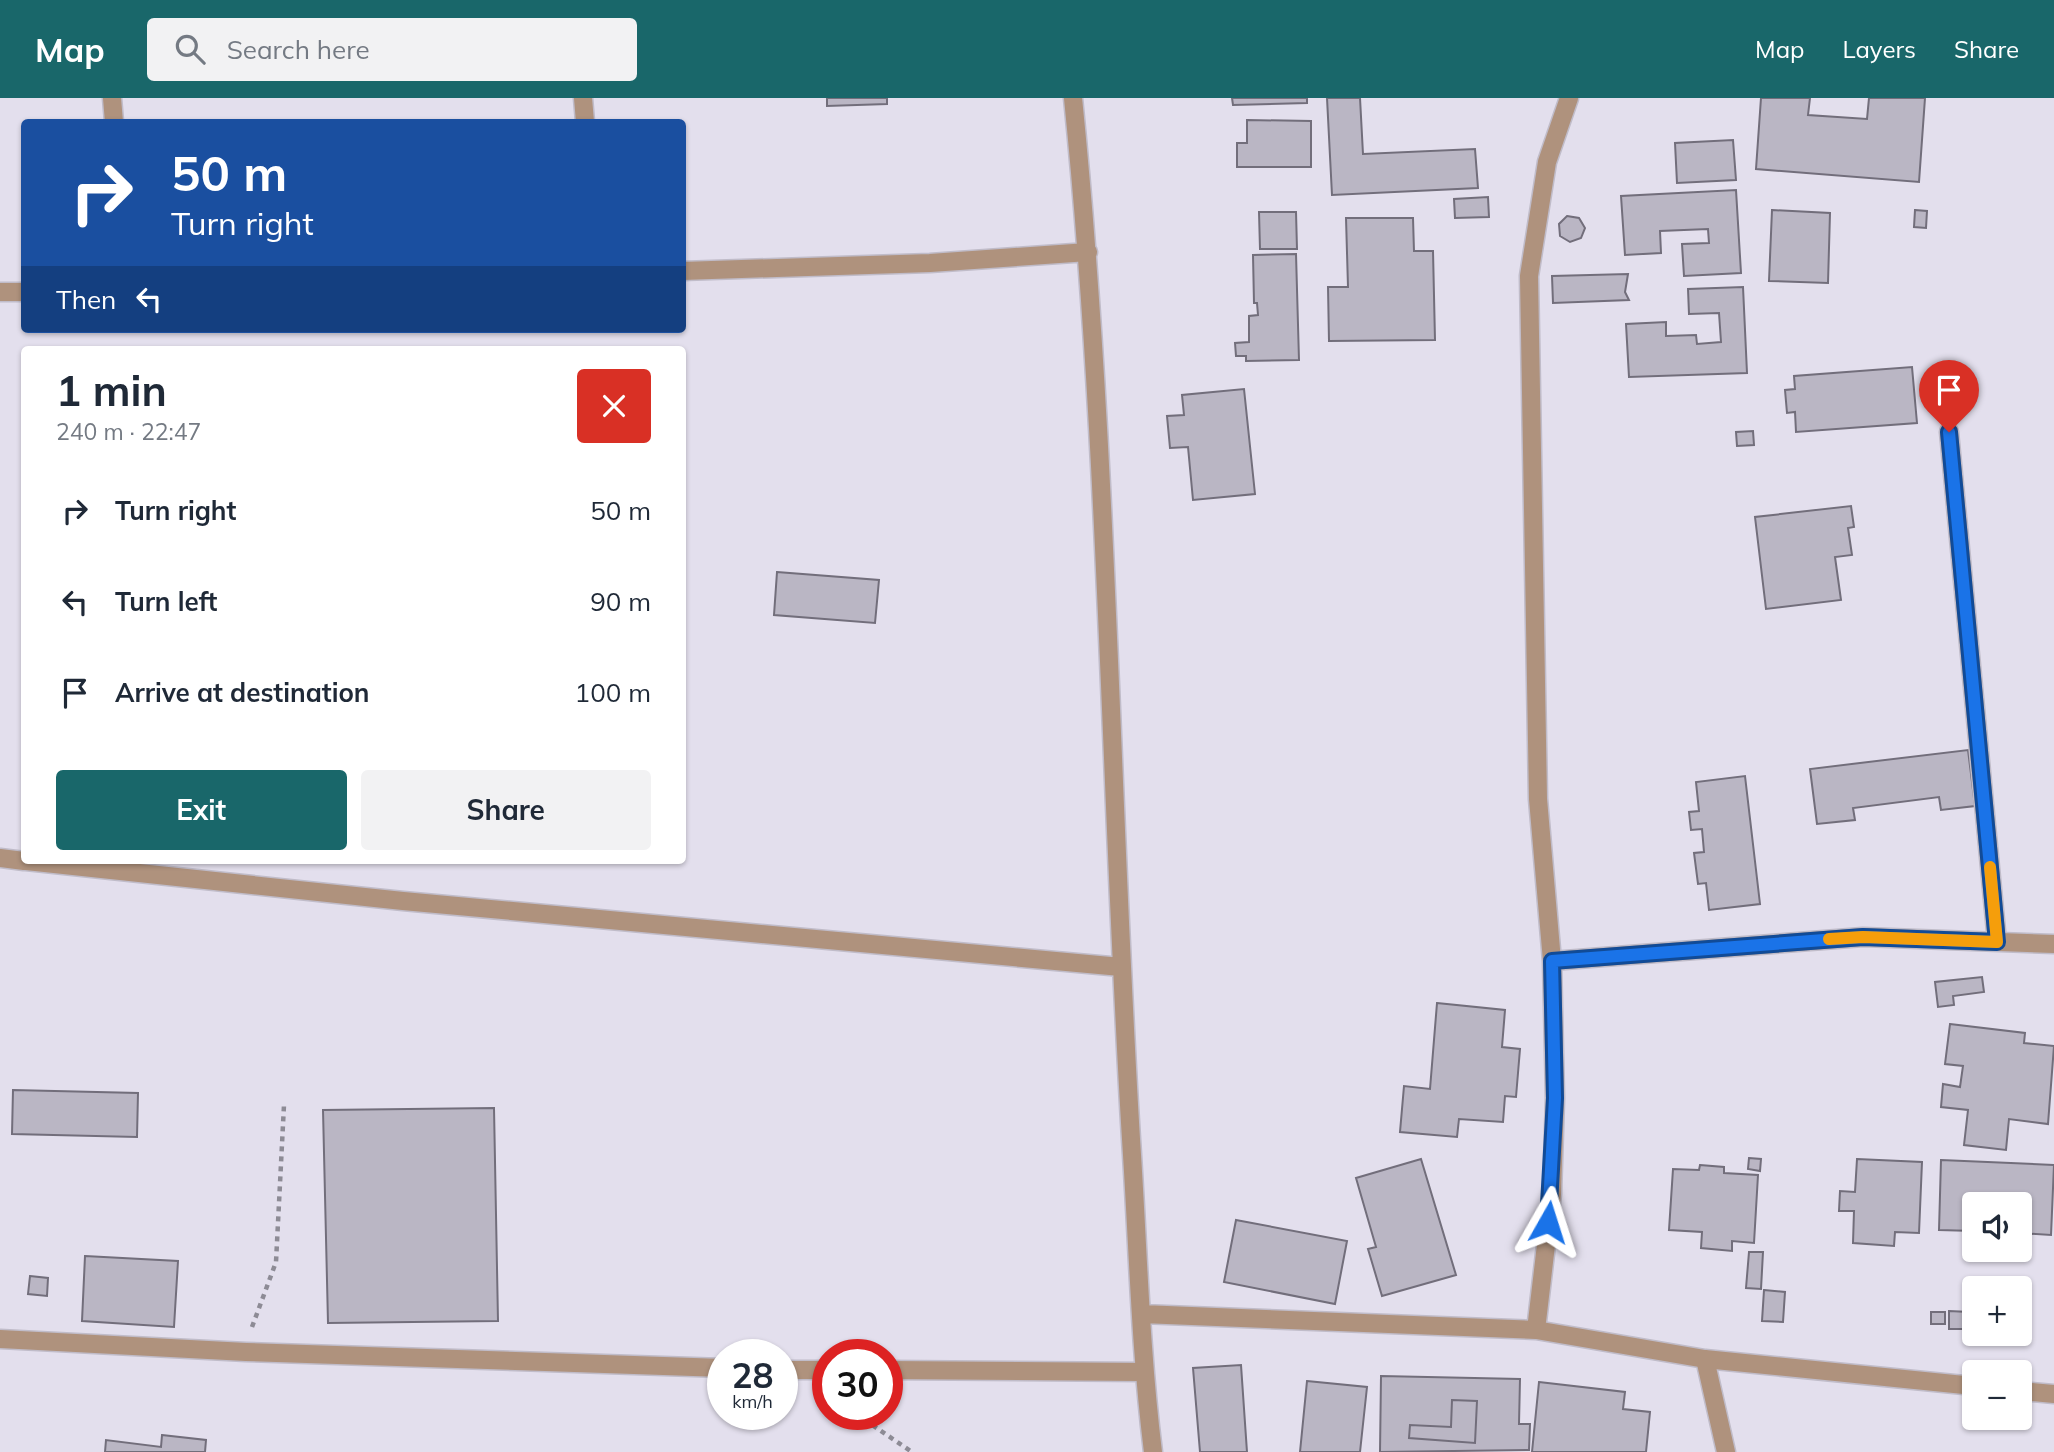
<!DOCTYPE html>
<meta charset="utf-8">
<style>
:root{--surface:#fff;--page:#f2f2f3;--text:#1f2937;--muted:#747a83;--accent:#19676a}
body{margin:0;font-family:Mulish,sans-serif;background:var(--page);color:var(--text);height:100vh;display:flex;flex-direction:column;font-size:26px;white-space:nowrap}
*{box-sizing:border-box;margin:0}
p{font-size:23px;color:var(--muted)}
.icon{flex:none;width:38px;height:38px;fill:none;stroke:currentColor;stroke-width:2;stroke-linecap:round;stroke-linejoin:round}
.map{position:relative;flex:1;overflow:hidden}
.drawer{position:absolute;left:21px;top:248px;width:665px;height:518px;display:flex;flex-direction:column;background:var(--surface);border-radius:7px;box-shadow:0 2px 5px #0004}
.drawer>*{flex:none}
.hud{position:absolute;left:21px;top:21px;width:665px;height:214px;border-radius:7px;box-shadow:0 2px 5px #0004;background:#1a4fa0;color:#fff;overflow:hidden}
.fabs{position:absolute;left:1962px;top:1094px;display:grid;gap:14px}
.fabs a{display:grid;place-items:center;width:70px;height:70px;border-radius:7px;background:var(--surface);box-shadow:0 2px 5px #0004;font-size:35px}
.speed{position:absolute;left:707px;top:1241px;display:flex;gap:14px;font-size:35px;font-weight:700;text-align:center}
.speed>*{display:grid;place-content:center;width:91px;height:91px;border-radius:50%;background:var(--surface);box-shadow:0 2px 5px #0004;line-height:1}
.speed small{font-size:18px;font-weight:400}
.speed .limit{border:10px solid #d22;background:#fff;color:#111}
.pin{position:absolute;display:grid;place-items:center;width:60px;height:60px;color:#fff;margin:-72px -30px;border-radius:50% 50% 50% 0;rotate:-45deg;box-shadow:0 0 7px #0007}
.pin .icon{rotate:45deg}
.me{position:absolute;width:77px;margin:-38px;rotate:6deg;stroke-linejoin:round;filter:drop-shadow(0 0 5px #0008)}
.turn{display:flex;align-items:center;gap:24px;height:147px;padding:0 35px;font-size:32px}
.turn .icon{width:91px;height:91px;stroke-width:2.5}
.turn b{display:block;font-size:49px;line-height:60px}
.then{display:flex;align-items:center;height:66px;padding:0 35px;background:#0003;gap:14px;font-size:26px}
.round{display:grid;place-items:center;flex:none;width:74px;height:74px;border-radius:7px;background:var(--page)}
.overview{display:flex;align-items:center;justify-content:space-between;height:119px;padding:0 35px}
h1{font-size:42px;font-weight:700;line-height:52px}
.action{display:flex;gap:14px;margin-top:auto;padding:14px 35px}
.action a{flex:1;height:80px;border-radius:7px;background:var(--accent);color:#fff;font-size:28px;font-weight:700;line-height:80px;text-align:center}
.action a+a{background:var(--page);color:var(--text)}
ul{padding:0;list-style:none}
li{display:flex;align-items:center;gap:21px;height:91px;padding:0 35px}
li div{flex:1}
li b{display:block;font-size:26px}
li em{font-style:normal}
header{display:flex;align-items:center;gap:42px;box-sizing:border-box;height:98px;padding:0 35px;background:var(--accent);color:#fff}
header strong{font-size:33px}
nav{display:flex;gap:38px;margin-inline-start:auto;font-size:24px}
.search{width:490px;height:63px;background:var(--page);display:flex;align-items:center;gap:18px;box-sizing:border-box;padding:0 24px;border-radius:7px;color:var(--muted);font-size:26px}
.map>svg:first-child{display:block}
.building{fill:#bab6c4;stroke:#726e7b;stroke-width:2;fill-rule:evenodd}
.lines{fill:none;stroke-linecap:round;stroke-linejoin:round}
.minor-casing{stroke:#c0bcc9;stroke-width:21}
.path{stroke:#8d8b95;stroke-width:4.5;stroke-dasharray:5 5;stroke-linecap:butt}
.minor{stroke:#af927d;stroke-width:18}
.route-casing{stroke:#114b97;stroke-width:18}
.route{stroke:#1a73e8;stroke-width:12}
.slow{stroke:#f59e0b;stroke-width:12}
</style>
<header>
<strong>Map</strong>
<div class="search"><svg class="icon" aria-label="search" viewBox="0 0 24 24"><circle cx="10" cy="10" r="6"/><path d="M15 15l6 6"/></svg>Search here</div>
<nav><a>Map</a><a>Layers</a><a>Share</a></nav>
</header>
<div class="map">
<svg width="2054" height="1354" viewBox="0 0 2054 1354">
<rect width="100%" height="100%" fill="#e3dfed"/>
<path class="building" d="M 827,0 L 887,0 L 887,6 L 827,8 Z
M 1232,0 L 1307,0 L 1307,5 L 1233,7 Z
M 1327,0 L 1360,0 L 1363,56 L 1475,51 L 1478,90 L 1332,97 Z
M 1761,0 L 1810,0 L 1808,17 L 1867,21 L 1869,0 L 1925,0 L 1919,84 L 1756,71 Z
M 1247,22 L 1311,23 L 1311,69 L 1237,69 L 1237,45 L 1247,45 Z
M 1733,42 L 1736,82 L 1677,85 L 1675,45 Z
M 1736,92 L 1741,175 L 1684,178 L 1682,146 L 1709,145 L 1708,131 L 1660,133 L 1661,155 L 1625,157 L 1621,98 Z
M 1488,99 L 1489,119 L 1455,120 L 1454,101 Z
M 1772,112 L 1830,115 L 1828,185 L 1769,183 Z
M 1915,112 L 1927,113 L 1926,130 L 1914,129 Z
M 1259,114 L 1296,114 L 1297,151 L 1260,151 Z
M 1567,118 L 1579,120 L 1585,130 L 1581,140 L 1570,144 L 1560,138 L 1559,126 Z
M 1346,120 L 1413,120 L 1414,153 L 1433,153 L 1435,242 L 1329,243 L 1328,189 L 1348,189 Z
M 1296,156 L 1299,262 L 1246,263 L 1246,258 L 1236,258 L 1235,245 L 1249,244 L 1249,218 L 1258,217 L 1257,205 L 1254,205 L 1253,157 Z
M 1628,176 L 1625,194 L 1629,202 L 1553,205 L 1552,178 Z
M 1743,189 L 1747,275 L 1629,279 L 1626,226 L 1666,224 L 1666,238 L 1696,237 L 1697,246 L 1721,244 L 1719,215 L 1689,216 L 1688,191 Z
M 1912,269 L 1917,325 L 1796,334 L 1795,314 L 1787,315 L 1785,292 L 1795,291 L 1794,278 Z
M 1244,291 L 1255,396 L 1193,402 L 1188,349 L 1170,350 L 1167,318 L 1184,317 L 1182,297 Z
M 1753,333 L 1754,347 L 1737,348 L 1736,334 Z
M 1851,408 L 1854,429 L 1848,430 L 1852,457 L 1835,459 L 1841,502 L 1766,511 L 1755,419 Z
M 777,474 L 879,482 L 875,525 L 774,517 Z
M 1968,652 L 1975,708 L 1941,712 L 1939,699 L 1853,710 L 1855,722 L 1817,726 L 1810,671 Z
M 1745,678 L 1760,806 L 1709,812 L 1706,785 L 1698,786 L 1694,755 L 1704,754 L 1702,731 L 1691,732 L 1689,714 L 1699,713 L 1696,684 Z
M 1982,879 L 1984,894 L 1953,898 L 1954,907 L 1938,909 L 1935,884 Z
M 1437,905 L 1505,912 L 1502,949 L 1520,951 L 1516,999 L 1505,998 L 1503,1024 L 1459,1021 L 1457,1039 L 1400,1034 L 1404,988 L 1430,991 Z
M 1950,926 L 2025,935 L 2024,945 L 2054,948 L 2048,1026 L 2009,1021 L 2006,1052 L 1964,1047 L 1968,1012 L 1941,1009 L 1943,986 L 1960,989 L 1963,968 L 1945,966 Z
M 13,992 L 138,995 L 137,1039 L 12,1036 Z
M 494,1010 L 498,1223 L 328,1225 L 323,1012 Z
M 1749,1060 L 1761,1061 L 1760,1073 L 1748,1071 Z
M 1421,1061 L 1456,1177 L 1382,1198 L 1368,1151 L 1376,1149 L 1356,1080 Z
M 1857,1061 L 1922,1064 L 1919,1135 L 1895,1134 L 1894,1148 L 1853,1145 L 1854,1113 L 1839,1113 L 1840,1093 L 1855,1094 Z
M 1941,1062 L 2054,1067 L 2051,1137 L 2020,1135 L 2020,1106 L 1974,1106 L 1974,1133 L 1939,1132 Z
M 1700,1067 L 1724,1069 L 1724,1075 L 1758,1077 L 1754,1145 L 1732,1143 L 1732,1153 L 1701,1150 L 1702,1134 L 1669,1132 L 1673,1071 L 1699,1072 Z
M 1236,1122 L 1347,1143 L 1335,1206 L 1224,1184 Z
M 1749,1154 L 1763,1154 L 1761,1191 L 1746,1190 Z
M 85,1158 L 178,1163 L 174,1229 L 82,1223 Z
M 30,1178 L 48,1180 L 47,1198 L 28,1196 Z
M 1764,1192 L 1785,1194 L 1783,1224 L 1762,1223 Z
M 1949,1213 L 1969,1214 L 1968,1231 L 1949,1231 Z
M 1931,1214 L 1945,1214 L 1945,1226 L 1931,1226 Z
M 1241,1267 L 1247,1354 L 1200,1354 L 1193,1270 Z
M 1381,1278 L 1520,1281 L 1519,1326 L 1530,1326 L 1529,1352 L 1380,1354 ZM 1452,1302 L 1477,1303 L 1475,1345 L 1409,1340 L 1410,1327 L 1451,1329 Z
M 1307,1283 L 1367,1289 L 1360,1354 L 1300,1354 Z
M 1539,1284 L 1625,1294 L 1623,1311 L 1650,1314 L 1646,1354 L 1532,1354 Z
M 1452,1302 L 1477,1303 L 1475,1345 L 1409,1340 L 1410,1327 L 1451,1329 Z
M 162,1337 L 206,1342 L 205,1354 L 105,1354 L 106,1342 L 161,1349 Z"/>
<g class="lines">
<g class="minor-casing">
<path id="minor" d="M 112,0 L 114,24
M 583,0 L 585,24
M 1073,0 C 1108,346 1110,695 1131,1041 C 1138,1146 1140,1250 1153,1354
M 682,173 L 930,165 L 1088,154
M 0,194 L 24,194
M 1949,334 L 1997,844
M 0,760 L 24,763
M 26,763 L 403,803 L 1121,869
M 1552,863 L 1863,839 L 2054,846
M 1142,1216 L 1536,1232 L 1705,1261 L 1974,1288
M 1536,1232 L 1552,1096 L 1555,1000 L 1552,863 L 1538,701 L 1529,178 L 1547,64 L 1569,0
M 0,1241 L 246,1254 L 723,1270
M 1705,1261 L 1726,1354
M 782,1272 L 828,1272
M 887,1272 L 1143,1274
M 2020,1293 L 2054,1296"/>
</g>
<path class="path" d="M 252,1229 L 276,1164 L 284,1007
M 856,1316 L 912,1354"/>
<use href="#minor" class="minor"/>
</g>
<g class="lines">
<g class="route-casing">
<path id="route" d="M 1548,1124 L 1555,1000 L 1552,863 L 1863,839 L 1997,844 L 1949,334"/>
</g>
<use href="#route" class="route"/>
<path class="slow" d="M 1829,841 L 1863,839 L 1997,844 L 1990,769"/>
</g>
</svg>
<div class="fabs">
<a><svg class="icon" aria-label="sound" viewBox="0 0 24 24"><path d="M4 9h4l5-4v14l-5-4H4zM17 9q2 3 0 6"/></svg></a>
<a>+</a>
<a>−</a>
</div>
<div class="speed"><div>28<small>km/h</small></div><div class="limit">30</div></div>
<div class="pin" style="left:1949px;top:334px;background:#d93025"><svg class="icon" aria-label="arrive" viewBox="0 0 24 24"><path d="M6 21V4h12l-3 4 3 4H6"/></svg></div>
<svg class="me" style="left:1548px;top:1124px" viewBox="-20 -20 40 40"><path d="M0-17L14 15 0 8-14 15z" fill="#1a73e8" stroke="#fff" stroke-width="4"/></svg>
<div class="hud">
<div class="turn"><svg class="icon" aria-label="right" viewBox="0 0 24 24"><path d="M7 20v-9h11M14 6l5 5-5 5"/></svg><div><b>50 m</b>Turn right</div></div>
<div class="then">Then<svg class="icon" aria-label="left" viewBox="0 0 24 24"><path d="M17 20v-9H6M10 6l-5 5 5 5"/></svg></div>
</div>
<section class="drawer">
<div class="overview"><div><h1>1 min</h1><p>240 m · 22:47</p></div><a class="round" style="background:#d93025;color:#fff"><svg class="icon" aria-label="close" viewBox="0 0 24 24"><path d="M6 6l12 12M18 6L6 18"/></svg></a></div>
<ul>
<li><svg class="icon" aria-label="right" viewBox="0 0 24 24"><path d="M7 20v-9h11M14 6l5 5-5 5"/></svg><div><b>Turn right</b></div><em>50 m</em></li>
<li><svg class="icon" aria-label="left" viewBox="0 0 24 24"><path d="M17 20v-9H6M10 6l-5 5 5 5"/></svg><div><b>Turn left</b></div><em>90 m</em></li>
<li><svg class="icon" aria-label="arrive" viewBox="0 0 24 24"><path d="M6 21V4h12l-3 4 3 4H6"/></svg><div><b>Arrive at destination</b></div><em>100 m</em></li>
</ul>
<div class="action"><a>Exit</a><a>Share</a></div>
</section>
</div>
